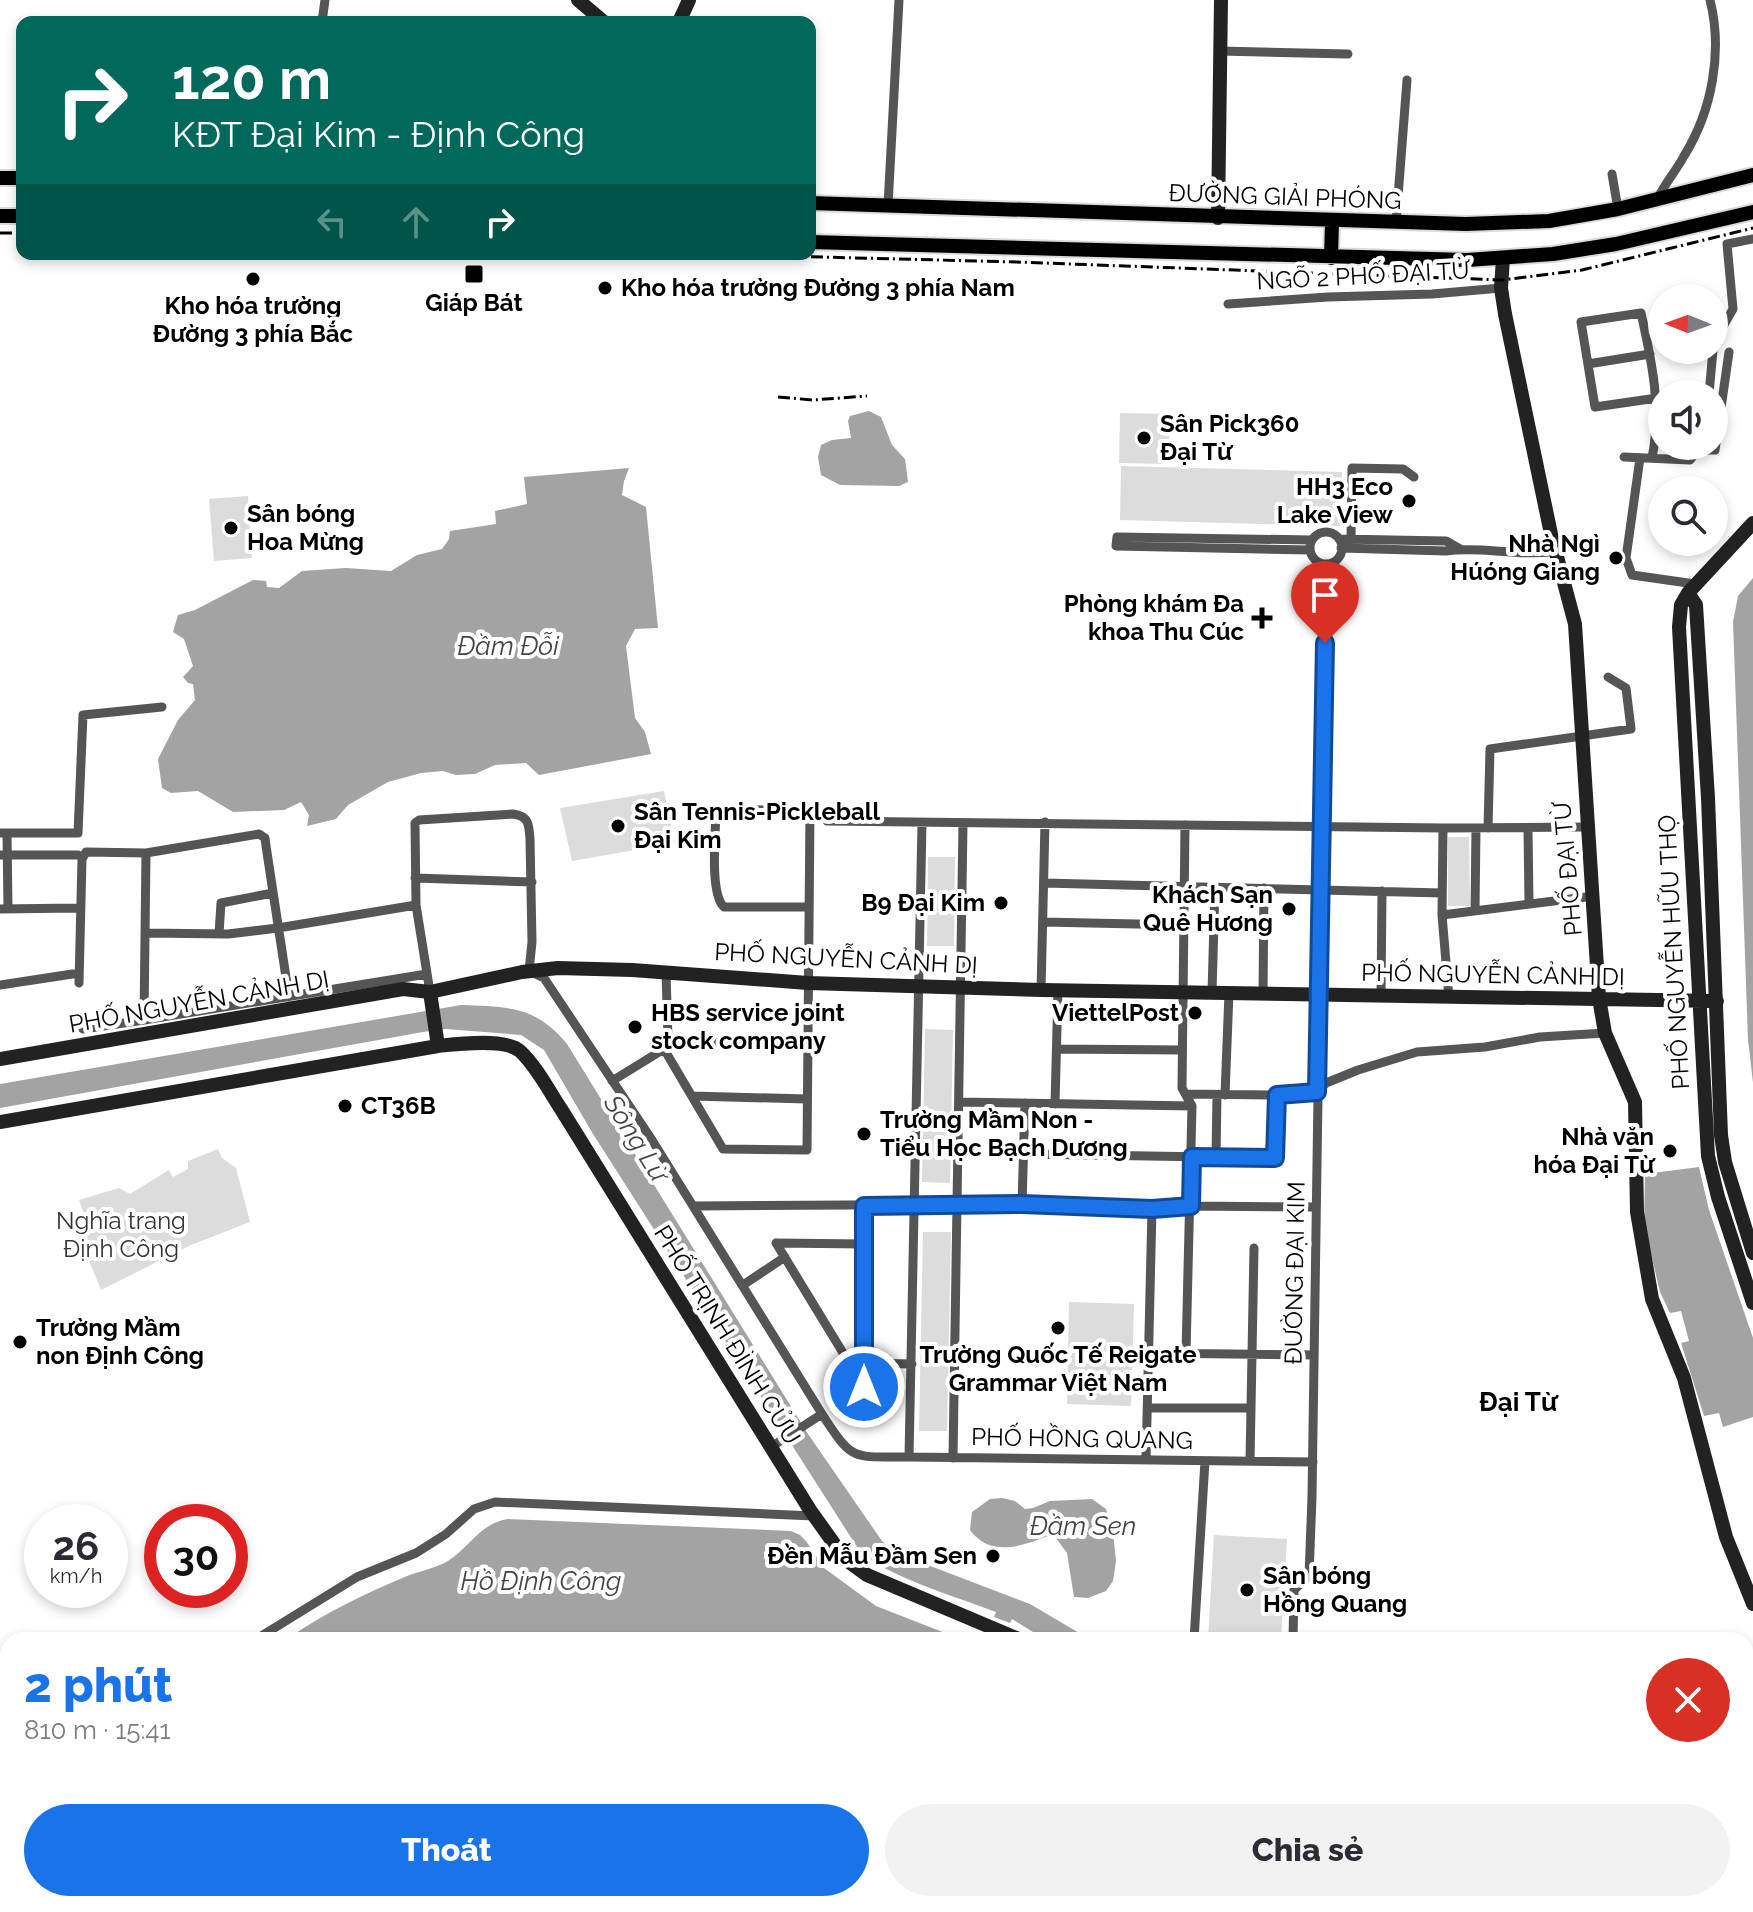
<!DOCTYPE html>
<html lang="vi">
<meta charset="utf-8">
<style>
:root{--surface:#fff;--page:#f2f2f3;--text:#2b2b33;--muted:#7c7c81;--accent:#1a73e8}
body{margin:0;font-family:Raleway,sans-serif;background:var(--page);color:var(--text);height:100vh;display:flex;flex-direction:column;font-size:30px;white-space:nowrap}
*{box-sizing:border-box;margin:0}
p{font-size:26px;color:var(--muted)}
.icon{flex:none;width:44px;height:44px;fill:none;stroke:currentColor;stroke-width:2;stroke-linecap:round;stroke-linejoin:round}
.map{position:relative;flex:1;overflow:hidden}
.sheet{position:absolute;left:0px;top:1632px;width:1754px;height:280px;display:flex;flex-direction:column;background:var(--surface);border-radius:24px 24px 0 0;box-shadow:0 4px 12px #0003}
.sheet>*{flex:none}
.banner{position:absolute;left:16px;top:16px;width:800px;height:244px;border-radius:16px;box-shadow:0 4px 12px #0003;background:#00695c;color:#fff;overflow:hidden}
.needle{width:52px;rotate:271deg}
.fabs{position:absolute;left:1648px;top:284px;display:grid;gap:16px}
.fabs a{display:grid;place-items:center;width:80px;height:80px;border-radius:50%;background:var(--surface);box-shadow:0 4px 12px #0003;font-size:40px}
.speed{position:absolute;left:24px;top:1504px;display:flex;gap:16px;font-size:40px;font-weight:700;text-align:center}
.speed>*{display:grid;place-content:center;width:104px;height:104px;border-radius:50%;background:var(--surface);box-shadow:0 4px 12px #0003;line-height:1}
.speed small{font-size:20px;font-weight:400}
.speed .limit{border:12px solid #d22;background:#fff;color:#111}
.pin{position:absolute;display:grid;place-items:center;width:68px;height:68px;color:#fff;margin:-82px -34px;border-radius:50% 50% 50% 0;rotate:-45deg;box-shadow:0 0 8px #0007}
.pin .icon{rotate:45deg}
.me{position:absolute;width:88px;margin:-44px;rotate:0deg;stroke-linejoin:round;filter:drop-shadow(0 0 6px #0008)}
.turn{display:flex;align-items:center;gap:28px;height:168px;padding:0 24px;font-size:36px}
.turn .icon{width:104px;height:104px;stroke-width:2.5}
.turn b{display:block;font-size:56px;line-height:68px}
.lanes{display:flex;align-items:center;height:76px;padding:0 24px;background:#0003;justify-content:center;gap:40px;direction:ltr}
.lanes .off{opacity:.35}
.round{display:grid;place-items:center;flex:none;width:84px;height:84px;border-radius:42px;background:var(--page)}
.overview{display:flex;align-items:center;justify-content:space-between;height:136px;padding:0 24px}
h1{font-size:48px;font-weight:800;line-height:60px;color:var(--accent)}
.cta{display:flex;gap:16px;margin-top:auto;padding:16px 24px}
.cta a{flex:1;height:92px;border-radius:48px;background:var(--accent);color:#fff;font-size:32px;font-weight:800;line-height:92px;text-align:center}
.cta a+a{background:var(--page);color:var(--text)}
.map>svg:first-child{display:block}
.green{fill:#dcdcdc}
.water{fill:#a3a3a3}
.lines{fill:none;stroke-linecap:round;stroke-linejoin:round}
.primary-casing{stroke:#dbdbdb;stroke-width:18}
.street{stroke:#555;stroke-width:9}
.secondary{stroke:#222;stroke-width:14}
.primary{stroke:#000;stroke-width:14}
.rail{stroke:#000;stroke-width:3;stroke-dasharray:12 4 2 4;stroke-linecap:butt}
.route-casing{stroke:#114b97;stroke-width:20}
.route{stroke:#1a73e8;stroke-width:14}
.poi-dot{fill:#000;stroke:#fff;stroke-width:3}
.labels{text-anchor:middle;stroke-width:8;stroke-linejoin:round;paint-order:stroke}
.street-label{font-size:24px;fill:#000;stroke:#fff}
.poi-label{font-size:24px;font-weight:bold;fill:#000;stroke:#fff;text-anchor:start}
.park-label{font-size:24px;fill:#333;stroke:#fff}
.water-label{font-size:26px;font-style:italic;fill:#444;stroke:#fff}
.neighbourhood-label{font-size:26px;font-weight:bold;fill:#000;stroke:#fff}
</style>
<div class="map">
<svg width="1753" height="1912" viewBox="0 0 1753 1912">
<rect width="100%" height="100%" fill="#fff"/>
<path class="green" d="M 1120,413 L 1169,414 L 1169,464 L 1119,463 Z
M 1121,466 L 1342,472 L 1341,526 L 1120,520 Z
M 248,496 L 252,558 L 214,561 L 209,499 Z
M 664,791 L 675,843 L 572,861 L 560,808 Z
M 1448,837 L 1469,837 L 1470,906 L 1448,906 Z
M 928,857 L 955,857 L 954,946 L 927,946 Z
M 925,1029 L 953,1030 L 950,1183 L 922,1182 Z
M 218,1149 L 222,1158 L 236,1168 L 250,1222 L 191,1245 L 101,1290 L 73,1221 L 84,1214 L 79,1200 L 119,1188 L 130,1194 L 169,1170 L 173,1177 L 188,1169 L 188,1161 Z
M 923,1232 L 951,1232 L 947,1431 L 919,1431 Z
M 1069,1302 L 1134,1304 L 1131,1406 L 1067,1404 Z
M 1214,1535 L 1287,1539 L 1281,1640 L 1208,1640 Z"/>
<path class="water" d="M 869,411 L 881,417 L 892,445 L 905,459 L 908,482 L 899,486 L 840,485 L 821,475 L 818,457 L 821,445 L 832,440 L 851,438 L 848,421 L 850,416 Z
M 629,468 L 624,481 L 622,495 L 646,507 L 658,628 L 635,629 L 626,646 L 635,718 L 645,732 L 651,754 L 539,775 L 526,763 L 495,765 L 475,774 L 456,775 L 443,771 L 421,773 L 388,782 L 348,805 L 336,819 L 307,826 L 309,815 L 301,802 L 284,810 L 233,812 L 198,791 L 171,793 L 162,788 L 158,759 L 178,720 L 195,700 L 193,684 L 188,683 L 183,677 L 193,666 L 184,639 L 173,632 L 178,615 L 195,610 L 253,580 L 266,581 L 267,587 L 279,588 L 302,571 L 346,568 L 391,571 L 417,555 L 442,549 L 449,539 L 450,531 L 496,524 L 495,511 L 527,504 L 524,477 Z
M 1753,578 L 1753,1083 L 1748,1039 L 1733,622 L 1738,596 Z
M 461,1005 C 507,1007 535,1005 567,1044 L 808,1434 L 882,1541 L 899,1554 L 1030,1604 L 1091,1640 L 1046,1640 L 1012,1619 L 1010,1623 L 994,1617 L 996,1612 C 958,1597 886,1577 859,1550 L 593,1134 L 544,1050 L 521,1035 L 446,1029 L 423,1032 L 0,1108 L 0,1084 Z
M 1699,1167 L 1709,1210 L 1753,1338 L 1753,1417 L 1723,1427 L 1719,1413 L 1704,1416 L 1681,1343 L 1689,1341 L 1681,1311 L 1670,1313 L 1660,1292 L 1644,1224 L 1645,1174 Z
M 1002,1498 L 1015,1501 L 1025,1509 L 1033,1508 L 1050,1501 L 1092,1499 L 1106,1509 L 1113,1532 L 1116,1561 L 1113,1581 L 1106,1591 L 1088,1598 L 1074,1597 L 1067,1553 L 1053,1534 C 1025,1545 991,1559 970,1530 L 972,1512 L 990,1499 Z
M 508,1519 L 791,1531 L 800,1535 L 806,1541 L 824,1568 L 876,1606 L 963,1640 L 286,1640 C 323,1613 365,1594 407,1576 C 420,1571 436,1568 448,1561 C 470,1547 480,1523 508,1519 Z
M 54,1904 L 442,1904 L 432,1912 L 48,1912 Z
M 1005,1904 L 1225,1904 L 1226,1912 L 1008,1912 Z"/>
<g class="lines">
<g class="primary-casing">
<path id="primary" d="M 0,178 L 22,178
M 810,203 L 1466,224 L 1549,221 L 1618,209 L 1753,175
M 0,216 L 22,216
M 810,242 L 1467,260 L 1553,254 L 1616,244 L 1753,212
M 1331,258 L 1332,222"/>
</g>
<path class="street" d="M 322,22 L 325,0
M 1219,51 L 1348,54
M 1612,174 L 1618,209
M 1658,198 C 1665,183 1676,171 1684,156 C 1712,111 1723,52 1710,0
M 888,206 L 899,0
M 1396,223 L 1407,80
M 1228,304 L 1328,297 L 1432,294 L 1501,288
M 1714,342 L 1733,309 L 1727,244 L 1753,239
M 1588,364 L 1650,354
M 1709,394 L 1713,350
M 1700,450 L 1715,450 L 1729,352
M 1624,457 L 1690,460 L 1701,446
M 1640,458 L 1626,558 L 1632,575 L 1695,584
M 1652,458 C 1662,409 1652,362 1641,313 L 1581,322 L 1595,407 L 1657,398
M1310 548a16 16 0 1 1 32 0a16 16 0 1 1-32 0Z
M 1339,539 L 1446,541 L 1460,549
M 1351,539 L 1352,468 L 1403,469 L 1414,477
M 1341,548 L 1446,551 C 1482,546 1519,557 1556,551
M 1310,550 L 1116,546 L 1117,537 L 1312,540
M 827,821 L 1443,828 L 1587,827
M 1185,825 L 1182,1088 L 1192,1106 L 1186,1353
M 1443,828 L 1442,915 L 1449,998
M 1488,828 L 1490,749 L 1631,729 L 1626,688 L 1608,677
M 1528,829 L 1529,904
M 0,833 L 78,833 L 83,715 L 162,707
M 7,833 L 8,909
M 0,855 L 78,855
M 415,878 L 532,882
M 1044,883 L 1442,893
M 0,909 L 77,908
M 1475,911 L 1476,828
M 1442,915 L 1594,896
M 1043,922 L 1184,925
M 145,933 L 228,934 L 278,928 L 416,905
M 219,934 L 221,903 L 273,893
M 79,983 L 82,859 L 86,852 L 146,853 L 259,834 L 265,838 L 266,846 L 289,997
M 0,985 L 79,973
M 1041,990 L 1045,822
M 430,992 L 416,905 L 415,823 L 419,820 L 513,814 C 529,816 529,825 530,839 L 532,942 L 529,971 L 544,978 L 652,1140 L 822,1414 C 854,1464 853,1456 909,1457 L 1313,1462
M 1212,992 L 1215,887
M 1263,994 L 1264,888
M 1381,996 L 1382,891
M 144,1020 L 427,974
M 83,1029 L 144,1020 L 146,853
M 668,1039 L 808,1047
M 664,1049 L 723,1149 L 807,1150 L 810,811 L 716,809 C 716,830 709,893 724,907 L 808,907
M 1057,1049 L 1182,1050
M 612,1081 L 664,1049 L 668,1039 L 666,972
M 1186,1094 L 1277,1095 L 1317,1092 L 1326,1083 L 1358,1070 L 1417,1052 L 1485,1047 L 1540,1037 L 1605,1033
M 1225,1095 L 1229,993
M 692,1096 L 807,1099
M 960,1102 L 1192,1106
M 1055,1104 L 1058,990
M 1024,1154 L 1275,1158 L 1277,1095
M 1216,1157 L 1217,1095
M 1022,1204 L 1025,1103
M 693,1206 L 1022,1204 L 1152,1209 L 1191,1206 L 1316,1207
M 776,1243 L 862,1384
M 776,1243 L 864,1244
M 743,1285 L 785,1257
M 1149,1353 L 1314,1355
M 864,1363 L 912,1364
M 864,1387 L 864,1206
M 1148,1408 L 1250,1408
M 771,1447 L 822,1414
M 909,1457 L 922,823
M 953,1458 L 963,824
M 1146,1460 L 1152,1209
M 1250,1461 L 1254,1248
M 255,1640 L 357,1577 L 416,1553 L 446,1534 L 474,1509 L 495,1502 L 814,1516
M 1194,1640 L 1205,1461
M 1293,1640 L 1294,1590 L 1309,1576 L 1312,1497 L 1326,564
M 992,1904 L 995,1912
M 1303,1904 L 1305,1912
M 22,1912 L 28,1904
M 450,1912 L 459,1904
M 1733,1912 L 1753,1906"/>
<path class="secondary" d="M 578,0 L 604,22
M 679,22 L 689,0
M 1218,218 L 1221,0
M 1503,258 L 1501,288 L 1505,314 L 1551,534 L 1575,624 L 1599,998 L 1605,1033 L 1635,1102 L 1637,1212 L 1652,1299 L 1684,1378 L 1726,1537 L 1753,1604
M 1753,523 L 1688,593 L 1681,605 L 1679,627 L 1708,1156 L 1718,1197 L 1753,1303
M 1688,593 L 1696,605 L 1708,798 L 1721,1135 L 1725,1162 L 1753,1253
M 430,992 L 438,1046
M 0,1059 L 403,989 L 430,992 L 522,972 L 558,968 L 632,970 L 808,983 L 1041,990 L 1717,1001
M 0,1122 L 438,1046 C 457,1044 505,1038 520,1051 C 537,1067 549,1091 561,1109 L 810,1510 L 845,1559 L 867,1575 L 1021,1640
M 0,1740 L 8,1750
M 0,1772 L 8,1763
M 1244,1904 L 1245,1912"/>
<use href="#primary" class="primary"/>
<path class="rail" d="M 0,233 L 22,233
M 701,254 L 1017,262 L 1502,280 L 1582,270 L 1753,228
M 778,397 L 813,400 L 867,396"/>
</g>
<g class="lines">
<g class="route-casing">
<path id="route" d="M 864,1387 L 864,1206 L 1022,1204 L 1152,1209 L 1191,1206 L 1192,1157 L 1275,1158 L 1277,1095 L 1317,1092 L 1325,643"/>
</g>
<use href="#route" class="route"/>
</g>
<g class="poi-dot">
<rect x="464" y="264" width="20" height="20" rx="4"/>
<circle cx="253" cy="279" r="8"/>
<circle cx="605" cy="288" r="8"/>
<circle cx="1144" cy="438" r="8"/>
<circle cx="1409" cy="501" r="8"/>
<circle cx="231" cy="528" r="8"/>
<circle cx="1616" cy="558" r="8"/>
<path d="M1258 606h8v8h8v8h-8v8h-8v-8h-8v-8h8z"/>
<circle cx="618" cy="826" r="8"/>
<circle cx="1001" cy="903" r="8"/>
<circle cx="1289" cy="909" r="8"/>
<circle cx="1195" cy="1013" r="8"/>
<circle cx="635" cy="1027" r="8"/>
<circle cx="345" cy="1106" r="8"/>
<circle cx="864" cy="1134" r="8"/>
<circle cx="1670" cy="1151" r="8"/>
<circle cx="1058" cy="1328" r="8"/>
<circle cx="20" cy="1342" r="8"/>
<circle cx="993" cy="1556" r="8"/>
<circle cx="1247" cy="1590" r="8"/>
</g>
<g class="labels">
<g class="street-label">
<text transform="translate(1285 197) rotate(2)" y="8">ĐƯỜNG GIẢI PHÓNG</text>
<text transform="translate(1363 276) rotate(-3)" y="8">NGÕ 2 PHỐ ĐẠI TỪ</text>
<text transform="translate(1568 869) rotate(-95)" y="8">PHỐ ĐẠI TỪ</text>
<text transform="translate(1674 952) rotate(-93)" y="8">PHỐ NGUYỄN HỮU THỌ</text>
<text transform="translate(846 959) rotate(3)" y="8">PHỐ NGUYỄN CẢNH DỊ</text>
<text transform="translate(1493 975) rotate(1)" y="8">PHỐ NGUYỄN CẢNH DỊ</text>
<text transform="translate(199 1002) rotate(-10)" y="8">PHỐ NGUYỄN CẢNH DỊ</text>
<text transform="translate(1295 1273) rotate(-89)" y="8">ĐƯỜNG ĐẠI KIM</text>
<text transform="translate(727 1335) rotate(58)" y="8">PHỐ TRỊNH ĐÌNH CỬU</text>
<text transform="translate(1082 1439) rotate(1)" y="8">PHỐ HỒNG QUANG</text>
</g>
<g class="poi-label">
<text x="621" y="296">Kho hóa trường Đường 3 phía Nam</text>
<text x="474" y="311" text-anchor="middle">Giáp Bát</text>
<text x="253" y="314" text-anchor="middle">Kho hóa trường<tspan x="253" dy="28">Đường 3 phía Bắc</tspan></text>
<text x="1160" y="432">Sân Pick360<tspan x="1160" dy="28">Đại Từ</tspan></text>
<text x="1393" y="495" text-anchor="end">HH3 Eco<tspan x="1393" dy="28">Lake View</tspan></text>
<text x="247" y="522">Sân bóng<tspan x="247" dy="28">Hoa Mừng</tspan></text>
<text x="1600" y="552" text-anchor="end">Nhà Ngì<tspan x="1600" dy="28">Húóng Giang</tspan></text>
<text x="1244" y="612" text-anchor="end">Phòng khám Đa<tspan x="1244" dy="28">khoa Thu Cúc</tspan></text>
<text x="634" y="820">Sân Tennis-Pickleball<tspan x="634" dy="28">Đại Kim</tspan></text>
<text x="1273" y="903" text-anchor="end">Khách Sạn<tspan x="1273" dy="28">Quê Hương</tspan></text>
<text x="985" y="911" text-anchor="end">B9 Đại Kim</text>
<text x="651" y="1021">HBS service joint<tspan x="651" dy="28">stock company</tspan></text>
<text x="1179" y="1021" text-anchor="end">ViettelPost</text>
<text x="361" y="1114">CT36B</text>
<text x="880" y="1128">Trường Mầm Non -<tspan x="880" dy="28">Tiểu Học Bạch Dương</tspan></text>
<text x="1654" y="1145" text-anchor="end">Nhà văn<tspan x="1654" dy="28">hóa Đại Từ</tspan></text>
<text x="36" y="1336">Trường Mầm<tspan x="36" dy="28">non Định Công</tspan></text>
<text x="1058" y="1363" text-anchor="middle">Trường Quốc Tế Reigate<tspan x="1058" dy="28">Grammar Việt Nam</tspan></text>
<text x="977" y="1564" text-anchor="end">Đền Mẫu Đầm Sen</text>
<text x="1263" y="1584">Sân bóng<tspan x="1263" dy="28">Hồng Quang</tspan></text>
</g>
<g class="park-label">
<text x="121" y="1229">Nghĩa trang<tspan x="121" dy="28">Định Công</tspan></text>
</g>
<g class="water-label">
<text x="508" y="655">Đầm Đỗi</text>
<text transform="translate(636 1138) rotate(58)" y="9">Sông Lừ</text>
<text x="1083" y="1535">Đầm Sen</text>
<text x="541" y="1590">Hồ Định Công</text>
</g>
<g class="neighbourhood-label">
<text x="1518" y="1411">Đại Từ</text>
</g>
</g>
</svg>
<div class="fabs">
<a><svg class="needle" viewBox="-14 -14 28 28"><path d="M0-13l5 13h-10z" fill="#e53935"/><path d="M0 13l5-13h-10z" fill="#7c7c81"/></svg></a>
<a><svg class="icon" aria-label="sound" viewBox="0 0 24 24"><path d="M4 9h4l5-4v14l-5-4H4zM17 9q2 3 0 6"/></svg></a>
<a><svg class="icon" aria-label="search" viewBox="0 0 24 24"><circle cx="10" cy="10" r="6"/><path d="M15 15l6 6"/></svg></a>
</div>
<div class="speed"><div>26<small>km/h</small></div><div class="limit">30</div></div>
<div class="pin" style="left:1325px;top:643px;background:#d93025"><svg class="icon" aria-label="arrive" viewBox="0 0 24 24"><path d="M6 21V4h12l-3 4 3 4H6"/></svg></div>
<svg class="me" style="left:864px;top:1387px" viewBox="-20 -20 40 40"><circle r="17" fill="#1a73e8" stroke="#fff" stroke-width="3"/><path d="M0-11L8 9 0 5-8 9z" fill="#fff"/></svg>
<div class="banner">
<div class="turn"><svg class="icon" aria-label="right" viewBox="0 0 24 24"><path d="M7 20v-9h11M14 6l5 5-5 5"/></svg><div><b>120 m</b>KĐT Đại Kim - Định Công</div></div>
<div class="lanes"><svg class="icon off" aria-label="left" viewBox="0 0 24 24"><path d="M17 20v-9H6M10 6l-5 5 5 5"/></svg><svg class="icon off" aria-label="ahead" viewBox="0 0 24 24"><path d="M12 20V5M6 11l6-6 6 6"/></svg><svg class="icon" aria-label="right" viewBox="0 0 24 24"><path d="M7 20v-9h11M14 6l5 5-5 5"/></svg></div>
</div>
<section class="sheet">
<div class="overview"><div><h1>2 phút</h1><p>810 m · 15:41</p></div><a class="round" style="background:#d93025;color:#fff"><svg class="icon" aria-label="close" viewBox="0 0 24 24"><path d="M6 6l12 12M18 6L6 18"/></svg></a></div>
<div class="cta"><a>Thoát</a><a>Chia sẻ</a></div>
</section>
</div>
